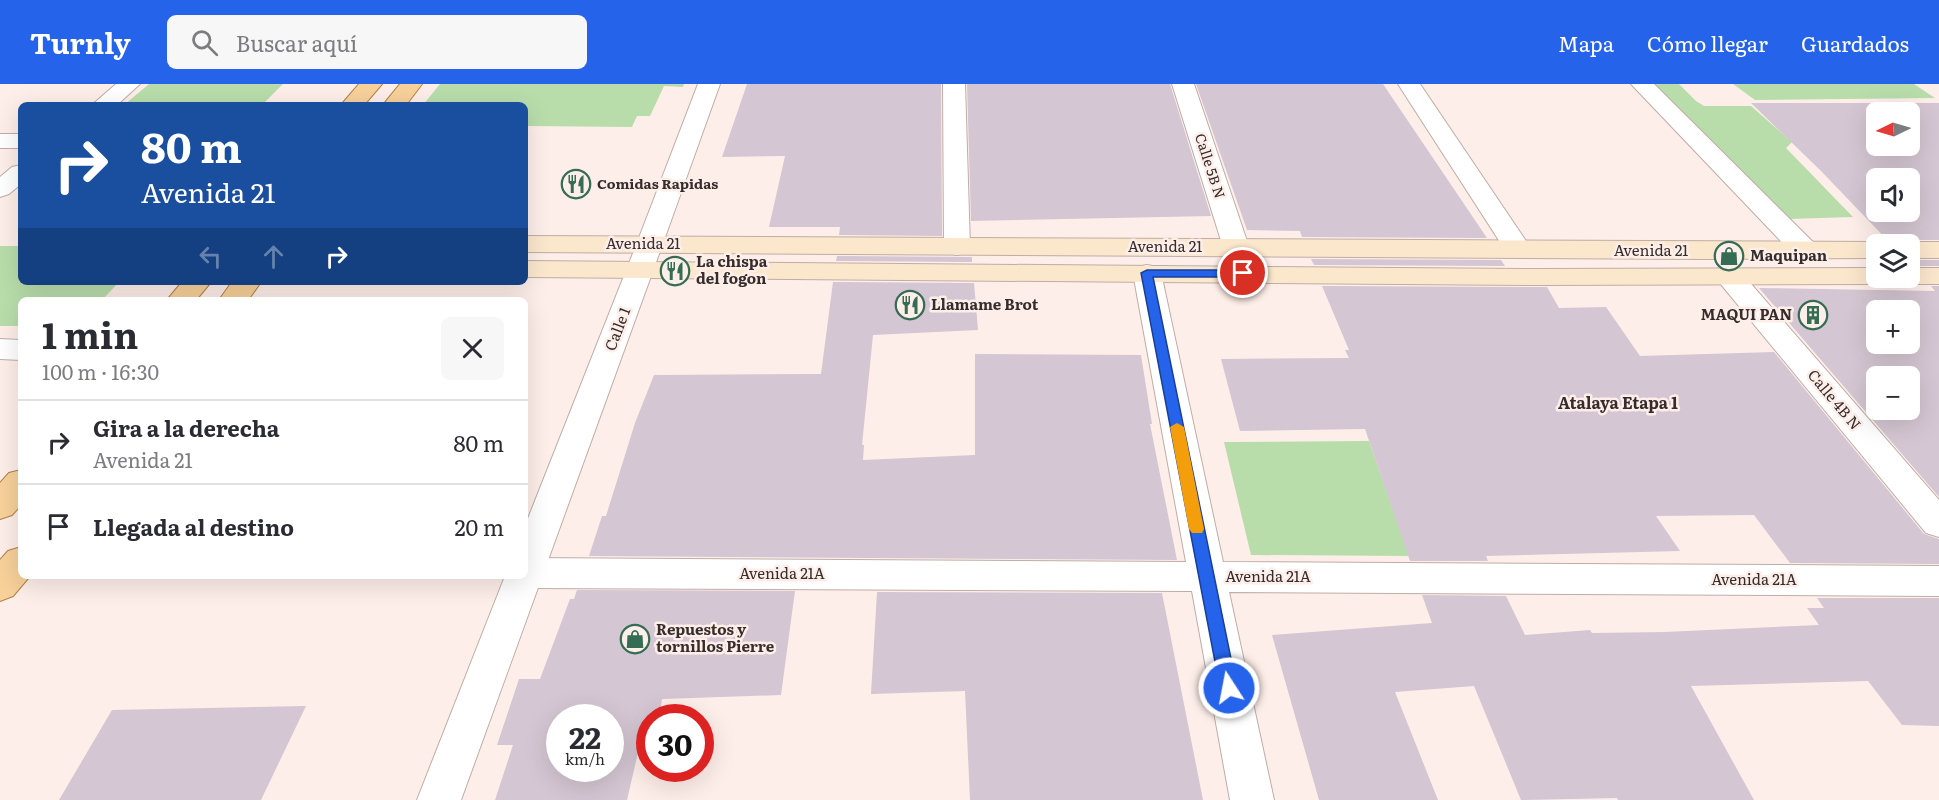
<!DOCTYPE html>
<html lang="es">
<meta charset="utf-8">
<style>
:root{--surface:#fff;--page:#f7f7f7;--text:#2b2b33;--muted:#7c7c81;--line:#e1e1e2;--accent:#2563eb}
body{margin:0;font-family:Literata,serif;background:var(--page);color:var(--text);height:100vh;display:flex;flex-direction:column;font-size:22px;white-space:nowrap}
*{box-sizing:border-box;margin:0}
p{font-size:20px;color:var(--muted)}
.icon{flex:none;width:33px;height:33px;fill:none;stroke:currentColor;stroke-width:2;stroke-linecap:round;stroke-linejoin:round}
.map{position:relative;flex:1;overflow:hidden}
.details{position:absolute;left:18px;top:213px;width:510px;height:282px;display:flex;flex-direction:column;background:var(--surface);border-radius:9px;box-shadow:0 6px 24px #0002}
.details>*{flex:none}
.banner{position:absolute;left:18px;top:18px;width:510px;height:183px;border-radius:9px;box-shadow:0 6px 24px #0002;background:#1a4fa0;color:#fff;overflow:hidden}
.needle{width:39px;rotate:265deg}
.tools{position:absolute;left:1866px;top:18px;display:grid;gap:12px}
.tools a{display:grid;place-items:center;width:54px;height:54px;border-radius:9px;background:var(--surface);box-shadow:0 6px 24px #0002;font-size:30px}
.speed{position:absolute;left:546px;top:620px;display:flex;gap:12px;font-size:30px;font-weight:700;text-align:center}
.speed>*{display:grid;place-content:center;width:78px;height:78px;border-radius:50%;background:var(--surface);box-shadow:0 6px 24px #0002;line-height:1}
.speed small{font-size:15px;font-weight:400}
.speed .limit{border:9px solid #d22;background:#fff;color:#111}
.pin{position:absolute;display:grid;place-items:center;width:51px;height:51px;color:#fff;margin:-26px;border:3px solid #fff;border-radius:50%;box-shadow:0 2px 6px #0007}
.me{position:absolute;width:66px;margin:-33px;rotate:349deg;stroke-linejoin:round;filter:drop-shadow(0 0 4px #0008)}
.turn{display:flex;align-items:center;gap:21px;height:126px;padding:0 24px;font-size:27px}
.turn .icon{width:78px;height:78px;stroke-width:2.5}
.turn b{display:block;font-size:42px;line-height:51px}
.lanes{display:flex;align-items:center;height:57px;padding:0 24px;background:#0003;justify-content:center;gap:30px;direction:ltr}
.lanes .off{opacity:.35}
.round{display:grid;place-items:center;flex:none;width:63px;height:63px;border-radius:9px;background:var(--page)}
.head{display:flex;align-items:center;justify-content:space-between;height:102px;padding:0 24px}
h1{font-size:36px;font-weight:700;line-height:45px}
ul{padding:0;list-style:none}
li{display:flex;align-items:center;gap:18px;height:84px;padding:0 24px;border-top:2px solid var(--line)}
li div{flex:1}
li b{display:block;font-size:22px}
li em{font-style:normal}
header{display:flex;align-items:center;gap:36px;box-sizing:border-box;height:84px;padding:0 30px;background:var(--accent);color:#fff}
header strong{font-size:28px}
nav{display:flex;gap:33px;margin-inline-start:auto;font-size:21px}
.search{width:420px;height:54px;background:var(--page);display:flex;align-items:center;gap:15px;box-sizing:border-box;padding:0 21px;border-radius:9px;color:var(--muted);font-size:22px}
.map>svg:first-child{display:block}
.green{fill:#b8ddab}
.building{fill:#d4c6d2;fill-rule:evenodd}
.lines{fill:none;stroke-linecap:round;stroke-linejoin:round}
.minor-casing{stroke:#bfada6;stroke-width:2}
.tertiary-casing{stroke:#bfada6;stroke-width:2}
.secondary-casing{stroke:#bfada6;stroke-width:2}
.primary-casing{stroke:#b08247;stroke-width:2}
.minor{fill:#fff;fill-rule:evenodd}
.tertiary{fill:#fff;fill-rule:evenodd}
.secondary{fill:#fbe7cc;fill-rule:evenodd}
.primary{fill:#f7d09a;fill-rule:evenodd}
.route{fill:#2563eb;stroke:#184099;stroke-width:1.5}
.slow{fill:#f59e0b}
.labels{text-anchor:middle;stroke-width:5;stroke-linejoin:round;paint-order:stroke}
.far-street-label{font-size:14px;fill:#352d2b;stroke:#feeee9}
.far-poi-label{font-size:14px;font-weight:bold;fill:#352d2b;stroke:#feeee9;text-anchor:start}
.street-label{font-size:15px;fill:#352d2b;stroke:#feeee9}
.poi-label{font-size:15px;font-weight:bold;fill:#352d2b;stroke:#feeee9;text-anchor:start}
.neighbourhood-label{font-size:16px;font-weight:bold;fill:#352d2b;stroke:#feeee9}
</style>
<header>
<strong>Turnly</strong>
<div class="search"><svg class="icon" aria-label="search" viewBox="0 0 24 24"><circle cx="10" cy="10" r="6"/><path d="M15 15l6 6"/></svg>Buscar aquí</div>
<nav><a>Mapa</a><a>Cómo llegar</a><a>Guardados</a></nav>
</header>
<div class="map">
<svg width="1939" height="716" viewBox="0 0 1939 716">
<rect width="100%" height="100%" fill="#feeee9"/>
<path class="green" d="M 149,0 L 283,0 L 262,21 L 124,21 Z
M 440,0 L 684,0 L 683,3 L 664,2 L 650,32 L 637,32 L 632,43 L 525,42 L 525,21 L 423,21 Z
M 1654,0 L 1679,0 L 1696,17 L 1704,22 L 1751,22 L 1792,58 L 1786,64 L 1853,133 L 1789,135 Z
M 1733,0 L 1914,0 L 1935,14 L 1755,16 Z
M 0,162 L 21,162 L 21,198 L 119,198 L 102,216 L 21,216 L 21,242 L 0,242 Z
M 1369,357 L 1409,472 L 1251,471 L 1224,358 Z"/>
<path class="building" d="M 747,0 L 941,0 L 942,152 L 839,151 L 840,143 L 769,143 L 785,72 L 722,73 Z
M 967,0 L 1170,0 L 1211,132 L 971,137 Z
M 1196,0 L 1383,0 L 1487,154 L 1302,153 L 1300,147 L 1247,146 Z
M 1751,19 L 1939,19 L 1939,156 L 1910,156 L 1891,160 L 1821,87 ZM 1876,28 L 1910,28 L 1910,62 L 1876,62 ZM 1876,94 L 1910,94 L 1910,128 L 1876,128 Z
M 837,172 L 972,173 L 972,178 L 836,177 Z
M 1311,175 L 1501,176 L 1505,182 L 1314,181 Z
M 1910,176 L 1939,176 L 1939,182 L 1911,182 Z
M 833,198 L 974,199 L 978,246 L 873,251 L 862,361 L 864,361 L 863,376 L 975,371 L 975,270 L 1141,271 L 1152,340 L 1150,340 L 1177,476 L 589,472 L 602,432 L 606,432 L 635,339 L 654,291 L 821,290 Z
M 1322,202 L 1547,203 L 1559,224 L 1606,223 L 1640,272 L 1774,268 L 1924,450 L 1939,455 L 1939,480 L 1790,479 L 1754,431 L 1656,432 L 1680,467 L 1486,472 L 1488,477 L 1410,477 L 1365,345 L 1240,347 L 1221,275 L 1349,274 L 1345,266 L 1349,266 Z
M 1931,202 L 1939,202 L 1939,413 L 1759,204 L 1935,207 ZM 1876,226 L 1910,226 L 1910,260 L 1876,260 ZM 1876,292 L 1910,292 L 1910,326 L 1876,326 Z
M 577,506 L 795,507 L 781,611 L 662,615 L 659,633 L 650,633 L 650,660 L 640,660 L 627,716 L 495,716 L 513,661 L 497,661 L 519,595 L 540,595 L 570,515 L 574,515 ZM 560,633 L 610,633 L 610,684 L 560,684 Z
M 877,508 L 1162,509 L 1203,716 L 970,716 L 965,607 L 871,610 Z
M 1422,511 L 1506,512 L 1525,551 L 1590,546 L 1592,549 L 1665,548 L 1819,541 L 1807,524 L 1824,524 L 1817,514 L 1939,514 L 1939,642 L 1902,641 L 1868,597 L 1691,602 L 1754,716 L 1618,716 L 1617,714 L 1521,716 L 1474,602 L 1395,608 L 1438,716 L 1319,716 L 1272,551 L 1432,539 Z
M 306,622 L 261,716 L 59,716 L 112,626 Z"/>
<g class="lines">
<g class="minor-casing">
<path id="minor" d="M 116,0 L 140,0 L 117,21 L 92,21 Z
M 698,0 L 720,0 L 663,159 L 659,165 L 650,167 L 641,165 L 637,159 Z
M 943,0 L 965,0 L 970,163 L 966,169 L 957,171 L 948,169 L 944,163 Z
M 1172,0 L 1194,0 L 1249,163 L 1245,169 L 1236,171 L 1227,169 L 1223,163 Z
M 1398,0 L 1420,0 L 1532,166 L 1529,172 L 1519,174 L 1509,172 Z
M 1631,0 L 1654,0 L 1815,160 L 1818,166 L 1815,172 L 1805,174 L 1795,172 Z
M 0,50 L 21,50 L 21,64 L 0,64 Z
M 21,81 L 21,100 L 9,110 L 0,113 L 0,93 L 12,83 Z
M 1147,181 L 1157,183 L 1161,189 L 1223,478 L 1939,482 L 1939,512 L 1229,508 L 1274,716 L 1230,716 L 1192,507 L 525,504 L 512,499 L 508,492 L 525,492 L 525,474 L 1186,478 L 1133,189 L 1137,183 Z
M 1729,184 L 1739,186 L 1939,416 L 1939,453 L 1926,449 L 1719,198 L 1715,192 L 1719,186 Z
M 0,255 L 21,256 L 21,276 L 0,275 Z"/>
</g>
<g class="tertiary-casing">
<path id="tertiary" d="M 650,151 L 659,153 L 663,159 L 461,716 L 417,716 L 505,492 L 525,492 L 525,442 L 637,159 L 641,153 Z"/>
</g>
<g class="secondary-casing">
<path id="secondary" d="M 525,152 L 1876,158 L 1886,160 L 1876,160 L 1876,174 L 1706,175 L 525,168 Z
M 1910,158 L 1939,158 L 1939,174 L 1910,174 L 1910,160 L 1900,160 Z
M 525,177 L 1539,185 L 1876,184 L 1876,194 L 1889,194 L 1886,198 L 1876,200 L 1539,201 L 525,193 Z
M 1910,184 L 1939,184 L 1939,200 L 1910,200 L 1900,198 L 1897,194 L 1910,194 Z"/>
</g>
<g class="primary-casing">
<path id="primary" d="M 359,0 L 382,0 L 364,21 L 341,21 Z
M 400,0 L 422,0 L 406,21 L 383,21 Z
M 182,198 L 211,198 L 196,216 L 167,216 Z
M 232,198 L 261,198 L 248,216 L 219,216 Z
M 21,386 L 21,421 L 12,431 L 0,435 L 0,399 L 9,389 Z
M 21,463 L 21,492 L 30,492 L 13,512 L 0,517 L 0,476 L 8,467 Z"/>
</g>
<use href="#minor" class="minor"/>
<use href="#tertiary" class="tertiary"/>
<use href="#secondary" class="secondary"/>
<use href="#primary" class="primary"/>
</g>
<path class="route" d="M 1147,186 L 1243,186 L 1249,189 L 1243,193 L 1153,193 L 1237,604 L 1235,609 L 1229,612 L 1223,609 L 1220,604 L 1141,189 Z"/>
<path class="slow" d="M 1177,339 L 1184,343 L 1204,445 L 1202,449 L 1192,449 L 1189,445 L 1170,343 Z"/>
<defs>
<g id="restaurant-ring" transform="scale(1.5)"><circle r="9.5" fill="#feeee9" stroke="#346c54" stroke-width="1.5"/><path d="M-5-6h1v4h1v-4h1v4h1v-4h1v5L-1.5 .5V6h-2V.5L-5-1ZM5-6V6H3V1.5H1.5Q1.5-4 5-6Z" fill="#346c54"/></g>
<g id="shop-ring" transform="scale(1.5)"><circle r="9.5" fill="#feeee9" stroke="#346c54" stroke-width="1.5"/><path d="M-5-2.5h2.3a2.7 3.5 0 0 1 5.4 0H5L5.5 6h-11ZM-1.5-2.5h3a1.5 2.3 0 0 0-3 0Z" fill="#346c54"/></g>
<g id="building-ring" transform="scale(1.5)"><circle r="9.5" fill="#feeee9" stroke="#346c54" stroke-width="1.5"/><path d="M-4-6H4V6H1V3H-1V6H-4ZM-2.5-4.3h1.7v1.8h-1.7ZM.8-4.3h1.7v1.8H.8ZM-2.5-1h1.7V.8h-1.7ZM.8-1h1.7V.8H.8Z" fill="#346c54"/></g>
</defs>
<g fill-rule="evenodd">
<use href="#restaurant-ring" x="576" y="100"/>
<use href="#shop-ring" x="1729" y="172"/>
<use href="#restaurant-ring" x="675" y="187"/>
<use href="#restaurant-ring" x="910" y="221"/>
<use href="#building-ring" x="1813" y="231"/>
<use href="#shop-ring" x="635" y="555"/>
</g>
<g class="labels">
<g class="far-street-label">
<text transform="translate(1210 82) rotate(72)" y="5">Calle 5B N</text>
</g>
<g class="far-poi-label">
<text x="597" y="105">Comidas Rapidas</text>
</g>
<g class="street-label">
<text x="643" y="165">Avenida 21</text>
<text x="1165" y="168">Avenida 21</text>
<text x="1651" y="172">Avenida 21</text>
<text transform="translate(618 245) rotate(-69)" y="5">Calle 1</text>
<text transform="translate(1834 316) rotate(50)" y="5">Calle 4B N</text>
<text x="782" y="495">Avenida 21A</text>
<text x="1268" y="498">Avenida 21A</text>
<text x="1754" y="501">Avenida 21A</text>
</g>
<g class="poi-label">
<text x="1750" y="177">Maquipan</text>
<text x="696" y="183">La chispa<tspan x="696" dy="17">del fogon</tspan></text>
<text x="931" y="226">Llamame Brot</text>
<text x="1792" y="236" text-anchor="end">MAQUI PAN</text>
<text x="656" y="551">Repuestos y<tspan x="656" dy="17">tornillos Pierre</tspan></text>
</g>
<g class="neighbourhood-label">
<text x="1618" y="325">Atalaya Etapa 1</text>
</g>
</g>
</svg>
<div class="tools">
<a><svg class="needle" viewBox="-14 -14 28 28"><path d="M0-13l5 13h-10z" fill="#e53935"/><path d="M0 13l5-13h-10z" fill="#7c7c81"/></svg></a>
<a><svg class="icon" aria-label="sound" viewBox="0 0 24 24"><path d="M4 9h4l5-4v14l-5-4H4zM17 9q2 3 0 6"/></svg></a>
<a><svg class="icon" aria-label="layers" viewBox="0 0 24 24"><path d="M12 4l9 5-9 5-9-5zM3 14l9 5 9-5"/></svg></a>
<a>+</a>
<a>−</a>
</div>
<div class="speed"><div>22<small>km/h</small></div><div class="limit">30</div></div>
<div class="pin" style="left:1243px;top:189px;background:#d93025"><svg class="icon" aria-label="arrive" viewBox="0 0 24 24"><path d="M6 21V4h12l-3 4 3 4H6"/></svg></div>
<svg class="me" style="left:1229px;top:604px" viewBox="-20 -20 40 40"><circle r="17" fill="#2563eb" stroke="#fff" stroke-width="3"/><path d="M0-11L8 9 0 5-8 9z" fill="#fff"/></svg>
<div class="banner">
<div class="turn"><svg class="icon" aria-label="right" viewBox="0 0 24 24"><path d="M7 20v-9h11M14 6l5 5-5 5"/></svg><div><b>80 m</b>Avenida 21</div></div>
<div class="lanes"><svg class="icon off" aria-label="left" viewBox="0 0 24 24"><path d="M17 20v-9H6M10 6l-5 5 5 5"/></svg><svg class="icon off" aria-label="ahead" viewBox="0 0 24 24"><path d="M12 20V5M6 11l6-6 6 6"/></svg><svg class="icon" aria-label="right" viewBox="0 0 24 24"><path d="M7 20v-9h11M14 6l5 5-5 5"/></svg></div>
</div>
<section class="details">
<div class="head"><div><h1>1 min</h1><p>100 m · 16:30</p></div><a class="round"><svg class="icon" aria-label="close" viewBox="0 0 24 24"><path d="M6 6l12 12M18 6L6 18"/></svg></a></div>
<ul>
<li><svg class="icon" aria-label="right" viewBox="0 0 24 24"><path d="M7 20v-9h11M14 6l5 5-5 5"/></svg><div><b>Gira a la derecha</b><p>Avenida 21</p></div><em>80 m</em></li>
<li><svg class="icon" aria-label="arrive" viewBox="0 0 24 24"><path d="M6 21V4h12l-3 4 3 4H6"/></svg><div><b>Llegada al destino</b></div><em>20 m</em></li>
</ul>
</section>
</div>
